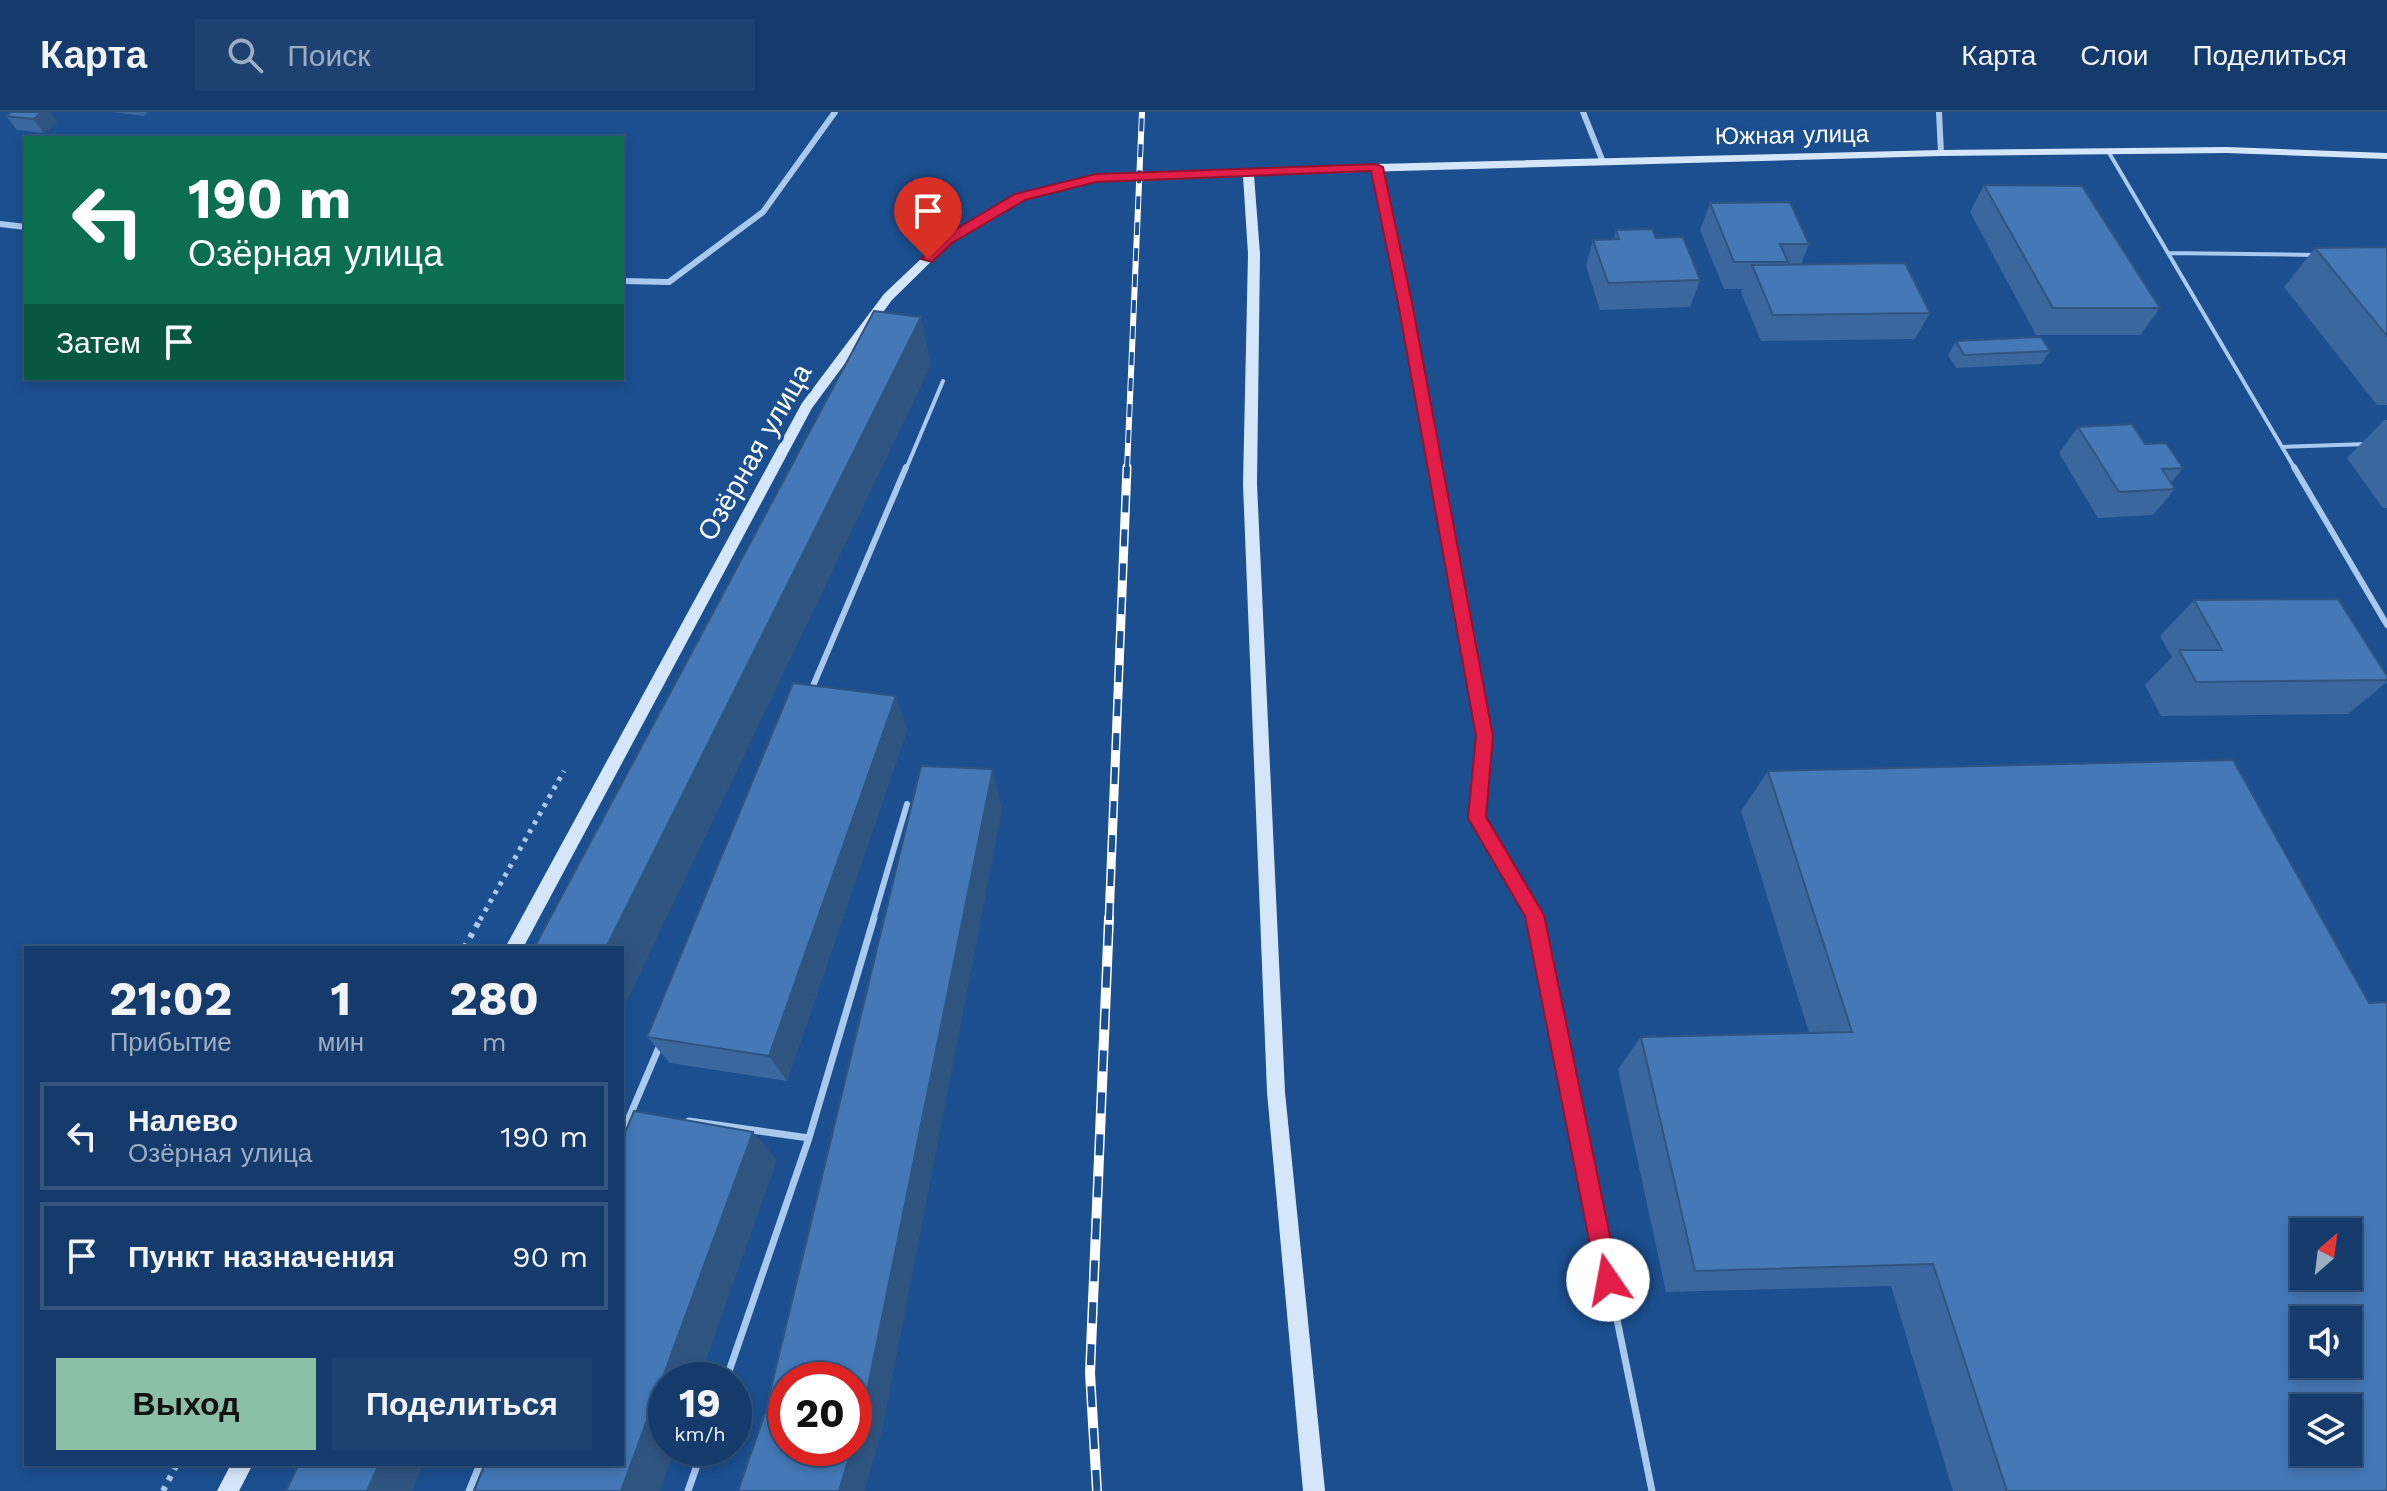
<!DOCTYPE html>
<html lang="ru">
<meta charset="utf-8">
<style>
:root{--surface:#143b6b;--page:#1d4271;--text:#f1f3f6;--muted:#9dadc1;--line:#33557e;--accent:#8abfa5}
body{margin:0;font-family:"Work Sans",sans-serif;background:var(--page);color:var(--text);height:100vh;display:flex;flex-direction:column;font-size:30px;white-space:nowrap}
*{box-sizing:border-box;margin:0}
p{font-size:26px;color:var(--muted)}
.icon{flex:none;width:44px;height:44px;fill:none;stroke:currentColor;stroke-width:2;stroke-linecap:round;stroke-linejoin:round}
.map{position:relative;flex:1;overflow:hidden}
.side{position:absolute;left:24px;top:834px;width:600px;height:520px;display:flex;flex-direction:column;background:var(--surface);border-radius:0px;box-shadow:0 4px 12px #0003,0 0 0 2px var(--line)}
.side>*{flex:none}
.banner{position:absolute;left:24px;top:24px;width:600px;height:244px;border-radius:0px;box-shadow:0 4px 12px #0003,0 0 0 2px var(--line);background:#0b6e4f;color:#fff;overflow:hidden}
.needle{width:52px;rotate:28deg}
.tools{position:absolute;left:2290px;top:1106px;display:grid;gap:16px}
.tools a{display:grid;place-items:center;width:72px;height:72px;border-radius:0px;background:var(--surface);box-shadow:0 4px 12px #0003,0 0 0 2px var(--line);font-size:40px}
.speed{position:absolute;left:648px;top:1250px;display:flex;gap:16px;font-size:40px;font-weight:700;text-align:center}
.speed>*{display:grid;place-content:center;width:104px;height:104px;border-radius:50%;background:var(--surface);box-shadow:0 4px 12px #0003,0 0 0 2px var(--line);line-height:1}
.speed small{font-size:20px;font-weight:400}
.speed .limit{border:12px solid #d22;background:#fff;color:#111}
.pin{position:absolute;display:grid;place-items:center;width:68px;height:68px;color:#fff;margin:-82px -34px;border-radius:50% 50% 50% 0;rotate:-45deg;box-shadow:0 0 8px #0007}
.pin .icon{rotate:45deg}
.me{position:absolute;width:88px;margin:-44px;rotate:348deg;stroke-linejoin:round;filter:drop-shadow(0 0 6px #0008)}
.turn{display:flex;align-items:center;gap:28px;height:168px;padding:0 32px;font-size:36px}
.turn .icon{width:104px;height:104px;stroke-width:2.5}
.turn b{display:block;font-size:56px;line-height:68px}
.then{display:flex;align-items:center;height:76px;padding:0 32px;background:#0003;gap:16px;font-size:30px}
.eta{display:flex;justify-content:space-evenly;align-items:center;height:136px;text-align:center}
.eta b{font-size:48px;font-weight:700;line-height:56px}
.button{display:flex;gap:16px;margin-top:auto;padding:16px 32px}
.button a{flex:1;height:92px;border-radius:0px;background:var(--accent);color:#111;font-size:32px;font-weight:700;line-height:92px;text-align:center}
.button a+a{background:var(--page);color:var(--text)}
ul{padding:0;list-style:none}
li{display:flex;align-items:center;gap:24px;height:108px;margin:0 16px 12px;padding:0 16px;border:4px solid var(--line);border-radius:0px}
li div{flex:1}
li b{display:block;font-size:30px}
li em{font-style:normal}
header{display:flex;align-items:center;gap:48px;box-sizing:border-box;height:112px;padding:0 40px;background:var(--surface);border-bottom:2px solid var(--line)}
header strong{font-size:38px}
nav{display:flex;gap:44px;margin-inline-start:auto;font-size:28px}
.search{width:560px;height:72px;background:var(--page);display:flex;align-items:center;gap:20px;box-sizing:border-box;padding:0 28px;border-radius:0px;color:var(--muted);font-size:30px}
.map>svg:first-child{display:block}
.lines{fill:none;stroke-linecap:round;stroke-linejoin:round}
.path-far1{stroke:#a9c9ee;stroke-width:5;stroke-dasharray:4 6;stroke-linecap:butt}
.path{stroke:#a9c9ee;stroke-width:6;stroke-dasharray:5 7;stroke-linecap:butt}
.lane-far2{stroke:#a9c9ee;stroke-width:4}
.lane-far1{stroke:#a9c9ee;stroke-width:6}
.lane{stroke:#a9c9ee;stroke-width:7}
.street{stroke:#a9c9ee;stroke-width:6}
.secondary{fill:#d6e6fa;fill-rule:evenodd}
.rail-far2-casing{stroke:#fff;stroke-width:6}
.rail-far1-casing{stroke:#fff;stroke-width:9}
.rail-casing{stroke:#fff;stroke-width:10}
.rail-far2{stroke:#1b4f8f;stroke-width:4;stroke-dasharray:13;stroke-linecap:butt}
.rail-far1{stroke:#1b4f8f;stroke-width:6;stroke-dasharray:17;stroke-linecap:butt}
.rail{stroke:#1b4f8f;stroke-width:7;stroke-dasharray:21;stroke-linecap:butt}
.wall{fill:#3a679d}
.shaded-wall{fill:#305480}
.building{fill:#4478b7;stroke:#305480;stroke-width:2;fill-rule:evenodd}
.route{fill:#e11d48;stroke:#92132f;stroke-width:2}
.labels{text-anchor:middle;stroke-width:7;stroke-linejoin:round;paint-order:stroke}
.far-street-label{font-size:24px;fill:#fff;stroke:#1b4f8f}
.street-label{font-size:28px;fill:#fff;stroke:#1b4f8f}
</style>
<header>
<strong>Карта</strong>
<div class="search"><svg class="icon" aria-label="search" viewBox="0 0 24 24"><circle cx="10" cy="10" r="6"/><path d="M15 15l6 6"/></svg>Поиск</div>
<nav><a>Карта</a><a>Слои</a><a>Поделиться</a></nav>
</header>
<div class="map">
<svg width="2387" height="1379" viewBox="0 0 2387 1379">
<rect width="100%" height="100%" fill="#1b4f8f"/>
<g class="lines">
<path class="path-far1" d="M 480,808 L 564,659"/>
<path class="path" d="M 464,836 L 481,806
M 163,1379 L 177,1352"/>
<path class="lane-far2" d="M 2108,39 L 2295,357
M 1376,55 L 1436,357
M 2168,141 L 2316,143
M 2282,335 L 2366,332
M 906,357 L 943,269"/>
<path class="lane-far1" d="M 1435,355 L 1485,624 L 1477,706 L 1535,808
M 2294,355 L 2387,513
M 810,581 L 906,355
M 873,808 L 907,692"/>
<path class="lane" d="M 1535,806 L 1652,1379
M 689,1009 L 809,1026 L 726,1268
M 622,1022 L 660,933
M 809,1026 L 874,806
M 469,1379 L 480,1352
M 688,1379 L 703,1336"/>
<path class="street" d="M 1583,0 L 1603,50
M 1939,0 L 1941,41
M 0,112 L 26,115
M 622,169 L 669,170 L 763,100 L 835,0"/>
<path class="secondary" d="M 2227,35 L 2387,41 L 2387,47 L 2227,41 L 1941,44 L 1254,63 L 1260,142 L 1257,372 L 1285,980 L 1325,1379 L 1303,1379 L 1267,980 L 1243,372 L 1248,142 L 1243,64 L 1096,69 L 1024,87 L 951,130 L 892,188 L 812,296 L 523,836 L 505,836 L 802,291 L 884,182 L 943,126 L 1016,83 L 1096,63 L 1376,52 L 1941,38 Z
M 231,1352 L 253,1352 L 239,1379 L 217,1379 Z"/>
<g class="rail-far2-casing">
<path id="rail-far2" d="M 1127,357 L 1142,0"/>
</g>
<g class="rail-far1-casing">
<path id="rail-far1" d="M 1109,808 L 1127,355"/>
</g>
<g class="rail-casing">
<path id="rail" d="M 1097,1379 L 1090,1261 L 1109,806"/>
</g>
<use href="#rail-far2" class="rail-far2"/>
<use href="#rail-far1" class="rail-far1"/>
<use href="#rail" class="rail"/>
</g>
<path class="wall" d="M 11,0 L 50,0 L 57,10 L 44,21 L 17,18 L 6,4 Z
M 111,0 L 148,0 L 144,4 Z
M 1984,73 L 2160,196 L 2140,223 L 2036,223 L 1970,100 Z
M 1710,91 L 1809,132 L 1801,152 L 1930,201 L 1915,227 L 1761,229 L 1741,180 L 1742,177 L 1724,177 L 1700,118 Z
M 1616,118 L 1656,126 L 1700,168 L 1690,195 L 1600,198 L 1586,154 L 1593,128 L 1614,127 Z
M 2387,135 L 2387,293 L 2377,293 L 2284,175 L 2315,136 Z
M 1956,229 L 2050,239 L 2041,252 L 1956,256 L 1948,243 Z
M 2384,308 L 2387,308 L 2387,396 L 2383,396 L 2347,346 Z
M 2078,315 L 2145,332 L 2183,356 L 2171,371 L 2175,377 L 2153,403 L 2098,406 L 2059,341 Z
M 2194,488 L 2387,564 L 2387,570 L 2348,602 L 2161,604 L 2145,573 L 2172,545 L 2160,524 Z
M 907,618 L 787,969 L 670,951 L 647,925 Z
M 1768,659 L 2387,1379 L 1953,1379 L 1891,1174 L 1666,1180 L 1618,957 L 1641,925 L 1809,921 L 1741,699 Z"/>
<path class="shaded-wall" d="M 42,0 L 50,0 L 57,10 L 44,21 L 33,7 Z
M 921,205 L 931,253 L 622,899 L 622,836 L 606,836 Z
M 896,584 L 907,618 L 787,969 L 769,944 Z
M 993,657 L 1002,698 L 882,1319 L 864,1379 L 839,1379 L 852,1336 L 854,1336 L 854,1330 Z
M 753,1020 L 777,1048 L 699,1268 L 666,1268 L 666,1336 L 675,1336 L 660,1379 L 621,1379 Z
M 379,1352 L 423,1352 L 412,1379 L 367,1379 Z"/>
<path class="building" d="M 11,0 L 42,0 L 33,7 L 6,4 Z
M 1984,73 L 2082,74 L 2160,196 L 2053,196 Z
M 1790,90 L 1809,132 L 1780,132 L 1788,150 L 1734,150 L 1710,91 Z
M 1652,117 L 1656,126 L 1683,125 L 1700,168 L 1608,171 L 1593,128 L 1619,127 L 1616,118 Z
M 2387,135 L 2387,224 L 2315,136 Z
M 1905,151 L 1930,201 L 1773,203 L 1752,153 Z
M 874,199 L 921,205 L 606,836 L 534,836 Z
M 2041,225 L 2050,239 L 1964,243 L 1956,229 Z
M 2132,312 L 2145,332 L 2166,331 L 2183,356 L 2162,357 L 2175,377 L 2119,380 L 2078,315 Z
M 2338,487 L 2387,564 L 2387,568 L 2196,570 L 2179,538 L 2222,538 L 2194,488 Z
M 793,571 L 896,584 L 769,944 L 647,925 Z
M 2233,648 L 2369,891 L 2387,890 L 2387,1379 L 2007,1379 L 1933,1152 L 1695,1159 L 1641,925 L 1852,920 L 1768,659 ZM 2304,1120 L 2348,1120 L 2348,1164 L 2304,1164 ZM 2304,1208 L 2348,1208 L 2348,1252 L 2304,1252 ZM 2304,1296 L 2348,1296 L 2348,1340 L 2304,1340 Z
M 921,654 L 993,657 L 862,1304 L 854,1330 L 854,1268 L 786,1268 L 786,1336 L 852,1336 L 839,1379 L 738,1379 L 765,1301 Z
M 634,999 L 753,1020 L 621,1379 L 474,1379 L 485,1352 L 622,1352 L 622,1028 Z
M 299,1352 L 379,1352 L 367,1379 L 286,1379 Z"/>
<path class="route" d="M 1376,52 L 1383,55 L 1412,191 L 1493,624 L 1486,705 L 1544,803 L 1619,1168 L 1616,1176 L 1608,1180 L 1600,1176 L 1597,1168 L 1525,804 L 1468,706 L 1476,624 L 1398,191 L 1371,59 L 1096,70 L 1025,88 L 952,131 L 932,150 L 921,147 L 943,125 L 1015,82 L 1096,62 Z"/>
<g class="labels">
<g class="far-street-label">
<text transform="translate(1792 23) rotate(-1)" y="8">Южная улица</text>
</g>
<g class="street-label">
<text transform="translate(754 340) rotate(-60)" y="10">Озёрная улица</text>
</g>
</g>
</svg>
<div class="tools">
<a><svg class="needle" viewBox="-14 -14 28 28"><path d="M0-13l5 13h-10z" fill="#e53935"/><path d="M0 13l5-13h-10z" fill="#9dadc1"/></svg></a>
<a><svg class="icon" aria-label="sound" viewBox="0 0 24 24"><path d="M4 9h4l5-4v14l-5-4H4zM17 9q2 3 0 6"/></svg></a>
<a><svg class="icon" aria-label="layers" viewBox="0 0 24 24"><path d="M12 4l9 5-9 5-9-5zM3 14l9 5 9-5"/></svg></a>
</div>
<div class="speed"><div>19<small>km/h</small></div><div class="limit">20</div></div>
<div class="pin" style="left:928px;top:147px;background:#d93025"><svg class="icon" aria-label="arrive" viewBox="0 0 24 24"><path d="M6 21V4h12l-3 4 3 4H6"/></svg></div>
<svg class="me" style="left:1608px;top:1168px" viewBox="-20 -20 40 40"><circle r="19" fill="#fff"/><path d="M0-13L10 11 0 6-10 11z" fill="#e11d48"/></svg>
<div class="banner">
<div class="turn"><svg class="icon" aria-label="left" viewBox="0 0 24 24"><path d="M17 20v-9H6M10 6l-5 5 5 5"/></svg><div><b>190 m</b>Озёрная улица</div></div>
<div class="then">Затем<svg class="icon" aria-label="arrive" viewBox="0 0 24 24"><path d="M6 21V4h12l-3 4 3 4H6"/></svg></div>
</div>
<section class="side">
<div class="eta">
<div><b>21:02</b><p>Прибытие</p></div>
<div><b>1</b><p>мин</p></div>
<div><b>280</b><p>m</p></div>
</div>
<ul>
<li><svg class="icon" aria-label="left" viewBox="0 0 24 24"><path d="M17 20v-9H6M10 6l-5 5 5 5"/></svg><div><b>Налево</b><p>Озёрная улица</p></div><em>190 m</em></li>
<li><svg class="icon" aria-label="arrive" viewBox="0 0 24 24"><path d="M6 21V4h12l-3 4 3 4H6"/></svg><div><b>Пункт назначения</b></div><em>90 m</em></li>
</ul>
<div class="button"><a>Выход</a><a>Поделиться</a></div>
</section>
</div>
